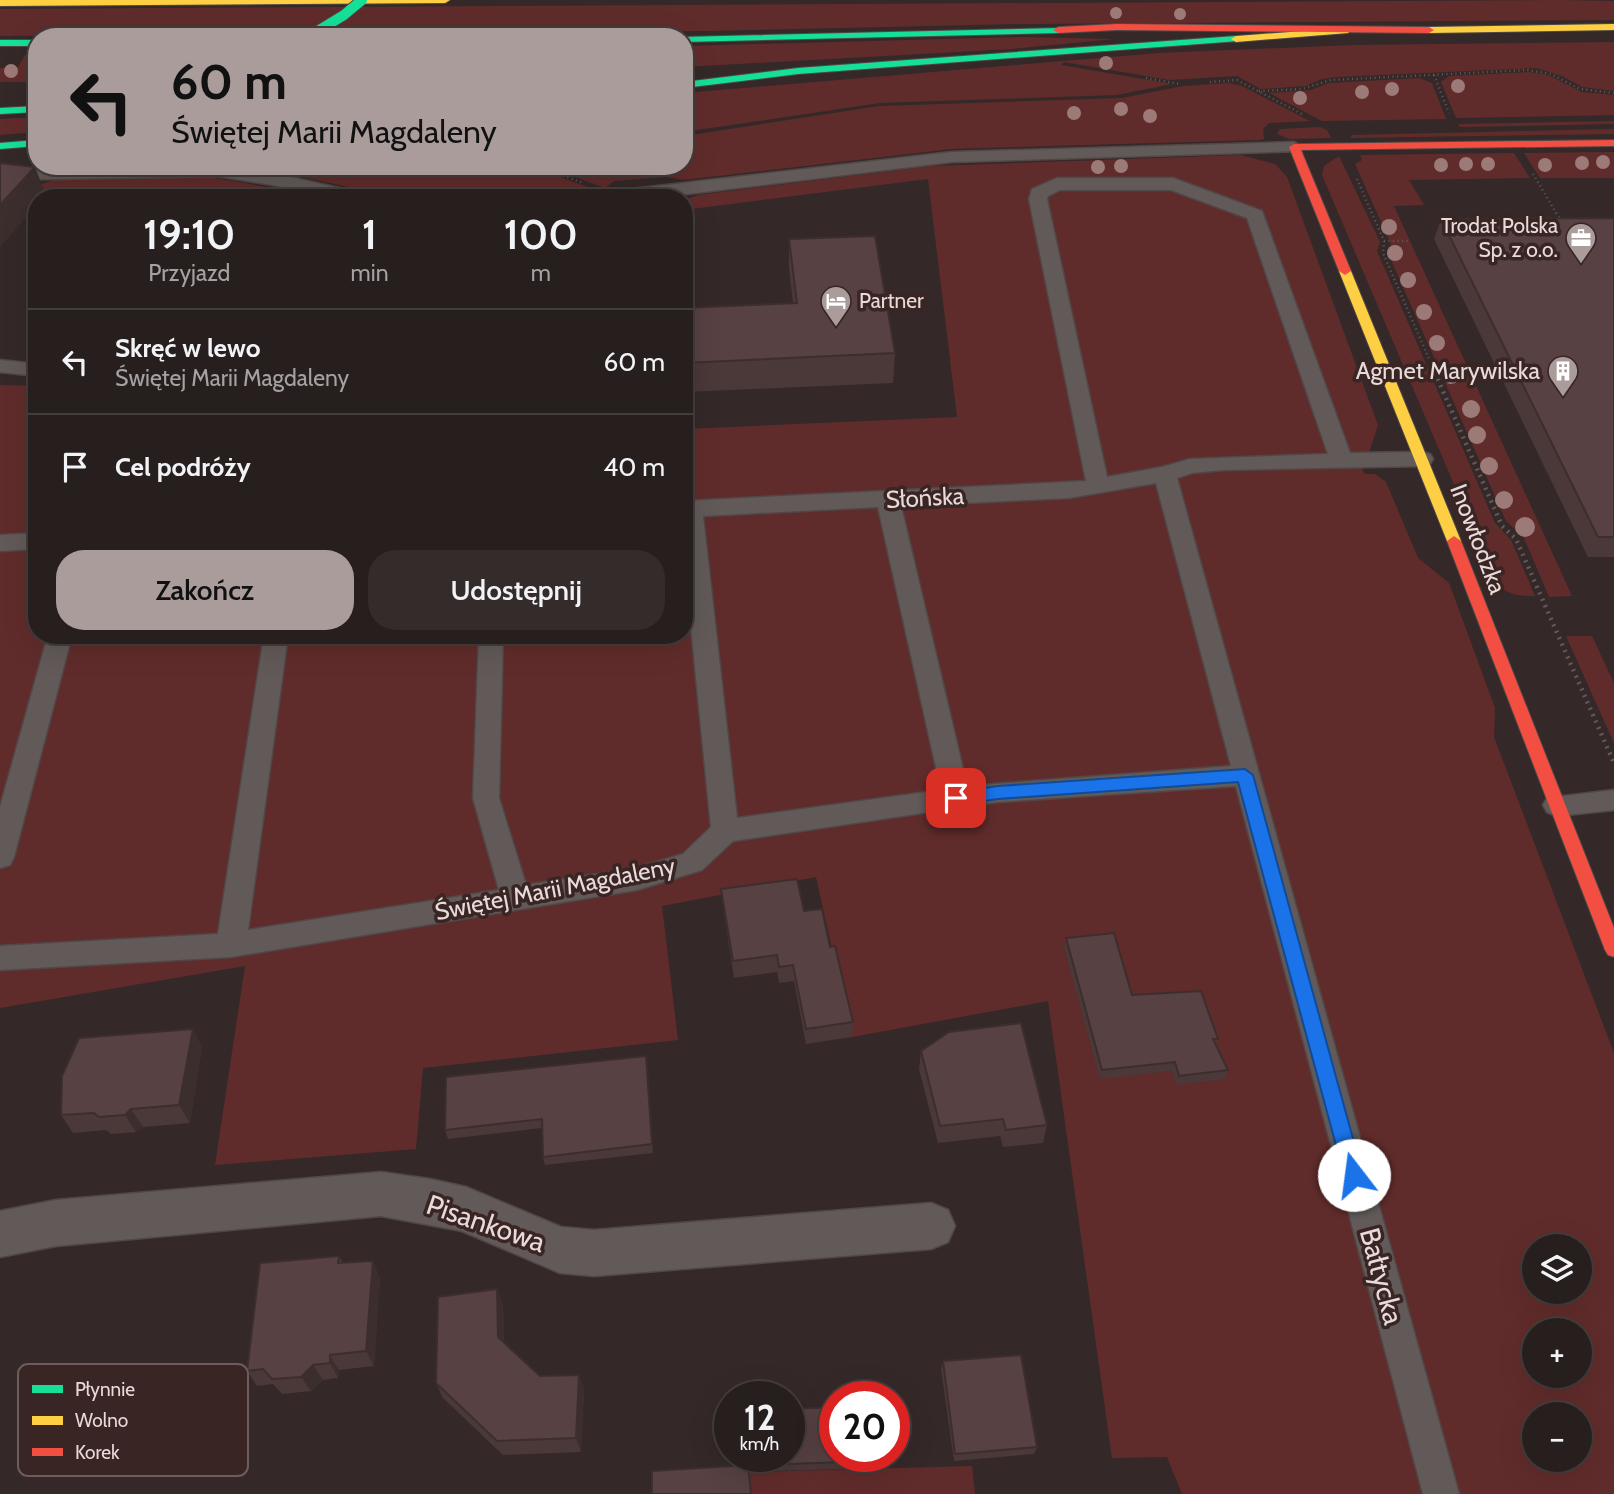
<!DOCTYPE html>
<html lang="pl">
<meta charset="utf-8">
<style>
:root{--surface:#271f1e;--page:#332c2b;--text:#f1f3f6;--muted:#a4a2a4;--line:#433d3c;--accent:#a99c9b}
body{margin:0;font-family:Cabin,sans-serif;background:var(--page);color:var(--text);height:100vh;display:flex;flex-direction:column;font-size:26px;white-space:nowrap}
*{box-sizing:border-box;margin:0}
p{font-size:23px;color:var(--muted)}
.icon{flex:none;width:38px;height:38px;fill:none;stroke:currentColor;stroke-width:2;stroke-linecap:round;stroke-linejoin:round}
.map{position:relative;flex:1;overflow:hidden}
.drawer{position:absolute;left:28px;top:189px;width:665px;height:455px;display:flex;flex-direction:column;background:var(--surface);border-radius:28px;box-shadow:0 7px 28px #0002,0 0 0 2px var(--line)}
.drawer>*{flex:none}
.banner{position:absolute;left:28px;top:28px;width:665px;height:147px;border-radius:28px;box-shadow:0 7px 28px #0002,0 0 0 2px var(--line);background:#a99c9b;color:#111;overflow:hidden}
.fabs{position:absolute;left:1522px;top:1234px;display:grid;gap:14px}
.fabs a{display:grid;place-items:center;width:70px;height:70px;border-radius:50%;background:var(--surface);box-shadow:0 7px 28px #0002,0 0 0 2px var(--line);font-size:35px}
.speed{position:absolute;left:714px;top:1381px;display:flex;gap:14px;font-size:35px;font-weight:700;text-align:center}
.speed>*{display:grid;place-content:center;width:91px;height:91px;border-radius:50%;background:var(--surface);box-shadow:0 7px 28px #0002,0 0 0 2px var(--line);line-height:1}
.speed small{font-size:18px;font-weight:400}
.speed .limit{border:10px solid #d22;background:#fff;color:#111}
.pin{position:absolute;display:grid;place-items:center;width:60px;height:60px;color:#fff;margin:-30px;border-radius:14px;box-shadow:0 4px 10px #0006}
.me{position:absolute;width:77px;margin:-38px;rotate:345deg;stroke-linejoin:round;filter:drop-shadow(0 0 5px #0008)}
.turn{display:flex;align-items:center;gap:24px;height:147px;padding:0 28px;font-size:32px}
.turn .icon{width:91px;height:91px;stroke-width:2.5}
.turn b{display:block;font-size:49px;line-height:60px}
.eta{display:flex;justify-content:space-evenly;align-items:center;height:119px;text-align:center}
.eta b{font-size:42px;font-weight:600;line-height:49px}
.button{display:flex;gap:14px;margin-top:auto;padding:14px 28px}
.button a{flex:1;height:80px;border-radius:28px;background:var(--accent);color:#111;font-size:28px;font-weight:600;line-height:80px;text-align:center}
.button a+a{background:var(--page);color:var(--text)}
ul{padding:0;list-style:none}
li{display:flex;align-items:center;gap:21px;height:105px;padding:0 28px;border-top:2px solid var(--line)}
li div{flex:1}
li b{display:block;font-size:26px}
li em{font-style:normal}
.map>svg:first-child{display:block}
.green{fill:#602c2b;fill-rule:evenodd}
.lines{fill:none;stroke-linecap:round;stroke-linejoin:round}
.lane-casing{stroke:#504746;stroke-width:3}
.street-casing{stroke:#504746;stroke-width:3}
.fast-casing{stroke:#504746;stroke-width:2}
.slow-casing{stroke:#504746;stroke-width:2}
.jam-casing{stroke:#504746;stroke-width:2}
.path-far1{stroke:#615958;stroke-width:2.5;stroke-dasharray:1 3.5;stroke-linecap:butt}
.path{stroke:#615958;stroke-width:4.5;stroke-dasharray:2 5;stroke-linecap:butt}
.lane{fill:#625a59;fill-rule:evenodd}
.street{fill:#625a59;fill-rule:evenodd}
.fast{fill:#16e098;fill-rule:evenodd}
.slow{fill:#ffcf43;fill-rule:evenodd}
.jam{fill:#f24e42;fill-rule:evenodd}
.fast-bridge-casing{stroke:#504746;stroke-width:12;stroke-linecap:butt}
.fast-bridge{stroke:#16e098;stroke-width:10}
.tree{fill:#9c7a78}
.wall{fill:#4b3839}
.shaded-wall{fill:#3d2e2e}
.building{fill:#574142;stroke:#3d2e2e;stroke-width:2}
.route{fill:#1a73e8;stroke:#114b97;stroke-width:2}
.labels{text-anchor:middle;stroke-width:7;stroke-linejoin:round;paint-order:stroke}
.far-poi-label{font-size:21px;fill:#e8dad9;stroke:#392523;text-anchor:end}
.poi-label{font-size:24px;fill:#e8dad9;stroke:#392523;text-anchor:end}
.street-label{font-size:24px;fill:#e8dad9;stroke:#392523}
.near-street-label{font-size:28px;fill:#e8dad9;stroke:#392523}
.key{fill:#392523;stroke:#6e5b5a;stroke-width:2}
.key-label{font-size:19px;fill:#e8dad9}
</style>
<div class="map">
<svg width="1614" height="1494" viewBox="0 0 1614 1494">
<rect width="100%" height="100%" fill="#342928"/>
<path class="green" d="M 1558,0 L 1614,1 L 1614,20 L 1022,24 L 706,31 L 0,36 L 0,9 Z
M 1022,37 L 1115,39 L 1012,49 L 684,67 L 684,46 Z
M 1614,42 L 1614,91 L 1582,87 L 1562,76 L 1536,68 L 1336,77 L 1322,79 L 1305,86 L 1261,89 L 1237,76 L 1169,80 L 1064,62 L 1061,65 L 1172,84 L 1117,95 L 880,103 L 684,132 L 684,93 L 1158,53 L 1353,45 Z
M 37,54 L 37,82 L 0,82 L 0,68 L 18,67 L 25,55 Z
M 1529,72 L 1548,75 L 1582,92 L 1614,95 L 1614,115 L 1456,118 L 1441,82 L 1449,76 Z
M 1419,78 L 1432,83 L 1446,119 L 1322,121 L 1269,93 L 1311,90 L 1329,83 Z
M 1229,83 L 1242,86 L 1310,121 L 1269,123 L 1263,129 L 1264,139 L 1259,140 L 952,149 L 683,180 L 667,177 L 614,181 L 605,188 L 545,166 L 684,166 L 684,136 L 879,106 L 1122,98 L 1183,86 Z
M 37,117 L 37,132 L 0,135 L 0,119 Z
M 1614,121 L 1614,124 L 1460,127 L 1458,124 Z
M 1320,127 L 1327,130 L 1331,138 L 1289,139 L 1277,134 L 1280,129 Z
M 1614,129 L 1614,134 L 1350,138 L 1352,135 Z
M 1614,152 L 1614,178 L 1540,178 L 1524,153 Z
M 1514,153 L 1530,178 L 1409,180 L 1424,205 L 1394,206 L 1572,596 L 1549,597 L 1524,538 L 1506,521 L 1388,253 L 1391,244 L 1355,164 L 1362,160 L 1360,155 Z
M 1241,155 L 1275,164 L 1287,177 L 1378,425 L 1368,456 L 1359,457 L 1364,474 L 1375,474 L 1386,482 L 1418,558 L 1449,583 L 1495,708 L 1494,737 L 1614,1053 L 1614,1494 L 1182,1494 L 1167,1457 L 1112,1458 L 1048,1001 L 852,1037 L 816,877 L 662,906 L 678,1040 L 423,1068 L 416,1149 L 215,1165 L 245,966 L 0,1008 L 0,385 L 37,386 L 37,635 L 684,635 L 684,429 L 957,417 L 928,179 L 684,210 L 684,200 L 698,195 L 932,166 ZM 1535,1246 L 1580,1246 L 1580,1292 L 1535,1292 ZM 1535,1330 L 1580,1330 L 1580,1376 L 1535,1376 ZM 1535,1414 L 1580,1414 L 1580,1460 L 1535,1460 Z
M 1339,156 L 1380,242 L 1377,251 L 1495,523 L 1511,540 L 1535,596 C 1517,596 1504,595 1494,578 L 1322,175 L 1324,166 Z
M 238,166 L 531,166 L 598,191 L 548,198 L 398,198 L 284,173 Z
M 210,177 L 290,191 L 279,198 L 76,198 L 27,193 L 36,186 L 53,180 Z
M 1566,636 L 1592,636 L 1614,683 L 1614,743 Z
M 972,1466 L 975,1494 L 751,1494 L 749,1472 Z"/>
<g class="lines">
<g class="lane-casing">
<path id="lane" d="M 1294,142 L 1303,147 L 1300,151 L 952,162 L 654,198 L 596,198 L 605,192 L 952,152 Z
M 222,166 L 278,174 L 365,194 L 367,198 L 332,198 L 278,186 L 217,176 L 0,180 L 0,170 Z
M 1057,178 L 1173,178 L 1262,211 L 1350,453 L 1422,452 L 1430,454 L 1433,459 L 1430,464 L 1422,466 L 1224,470 L 1192,473 L 1177,478 L 1459,1494 L 1423,1494 L 1236,786 L 998,802 L 733,841 L 702,870 L 637,890 L 231,957 L 0,970 L 0,946 L 218,934 L 264,635 L 288,635 L 248,930 L 499,890 L 473,798 L 479,635 L 503,635 L 499,798 L 526,885 L 637,868 L 683,854 L 711,827 L 684,557 L 684,501 L 1086,481 L 1029,199 L 1032,189 ZM 1060,190 L 1171,190 L 1247,218 L 1328,454 L 1190,459 L 1162,467 L 1107,477 L 1047,199 L 1048,196 ZM 1156,483 L 1231,766 L 967,786 L 901,506 L 1069,498 ZM 878,507 L 941,790 L 737,818 L 703,516 Z
M 0,360 L 37,364 L 37,376 L 0,372 Z
M 37,533 L 37,549 L 0,551 L 0,535 Z
M 48,635 L 72,635 L 14,857 L 10,865 L 0,868 L 0,807 Z
M 1614,790 L 1614,810 L 1557,816 L 1547,812 L 1543,805 L 1547,798 Z"/>
</g>
<g class="street-casing">
<path id="street" d="M 381,1172 L 430,1179 L 466,1187 L 561,1227 L 594,1230 L 931,1203 L 948,1210 L 955,1226 L 948,1242 L 931,1249 L 594,1276 L 560,1273 L 462,1231 L 381,1216 L 56,1246 L 0,1257 L 0,1211 L 56,1200 Z"/>
</g>
<g class="fast-casing">
<path id="fast" d="M 1061,28 L 1061,32 L 1058,33 L 684,42 L 684,37 L 681,37 Z
M 1236,36 L 1239,37 L 1239,41 L 798,74 L 684,88 L 684,82 L 798,68 Z
M 0,40 L 37,40 L 37,46 L 0,46 Z
M 37,106 L 37,112 L 0,114 L 0,108 Z
M 37,140 L 37,146 L 0,149 L 0,143 Z"/>
</g>
<g class="slow-casing">
<path id="slow" d="M 0,0 L 450,0 L 445,3 L 0,6 Z
M 1614,24 L 1614,30 L 1429,33 L 1424,30 L 1429,27 Z
M 1345,28 L 1350,31 L 1348,33 L 1236,42 L 1231,39 L 1236,36 Z
M 1345,267 L 1351,271 L 1461,541 L 1459,544 L 1454,546 L 1447,541 L 1339,271 Z"/>
</g>
<g class="jam-casing">
<path id="jam" d="M 1117,24 L 1429,27 L 1434,30 L 1429,33 L 1117,30 L 1058,33 L 1053,30 L 1058,27 Z
M 1614,140 L 1614,146 L 1301,150 L 1351,271 L 1345,275 L 1339,271 L 1289,147 L 1294,144 Z
M 1454,536 L 1461,541 L 1614,928 L 1614,957 L 1608,955 L 1605,950 L 1447,541 Z"/>
</g>
<path class="path-far1" d="M 1434,75 L 1449,113
M 1146,78 L 1180,84
M 1210,82 L 1237,80 L 1302,114
M 1259,91 L 1301,89 L 1331,80 L 1527,70 L 1551,74 L 1580,89 L 1614,93
M 538,166 L 583,183
M 1533,174 L 1561,221
M 1357,179 L 1384,241 L 1383,253 L 1433,368
M 1384,241 L 1410,241"/>
<path class="path" d="M 1432,366 L 1502,526 L 1516,539 L 1614,763"/>
<use href="#lane" class="lane"/>
<use href="#street" class="street"/>
<use href="#fast" class="fast"/>
<use href="#slow" class="slow"/>
<use href="#jam" class="jam"/>
<g class="fast-bridge-casing">
<path id="fast-bridge" d="M 308,37 L 344,15 L 362,0"/>
</g>
<use href="#fast-bridge" class="fast-bridge"/>
</g>
<g class="tree">
<circle cx="1116" cy="13" r="6"/>
<circle cx="1180" cy="14" r="6"/>
<circle cx="1106" cy="63" r="7"/>
<circle cx="11" cy="71" r="7"/>
<circle cx="1458" cy="86" r="7"/>
<circle cx="1392" cy="89" r="7"/>
<circle cx="1362" cy="92" r="7"/>
<circle cx="1300" cy="98" r="7"/>
<circle cx="1121" cy="109" r="7"/>
<circle cx="1074" cy="113" r="7"/>
<circle cx="1150" cy="116" r="7"/>
<circle cx="1603" cy="162" r="7"/>
<circle cx="1582" cy="163" r="7"/>
<circle cx="1466" cy="164" r="7"/>
<circle cx="1488" cy="164" r="7"/>
<circle cx="1441" cy="165" r="7"/>
<circle cx="1545" cy="165" r="7"/>
<circle cx="1121" cy="166" r="7"/>
<circle cx="1098" cy="167" r="7"/>
<circle cx="1389" cy="227" r="8"/>
<circle cx="1395" cy="253" r="8"/>
<circle cx="1408" cy="280" r="8"/>
<circle cx="1424" cy="312" r="8"/>
<circle cx="1437" cy="343" r="8"/>
<circle cx="1451" cy="375" r="9"/>
<circle cx="1471" cy="409" r="9"/>
<circle cx="1477" cy="435" r="9"/>
<circle cx="1489" cy="466" r="9"/>
<circle cx="1504" cy="500" r="9"/>
<circle cx="1525" cy="527" r="10"/>
</g>
<path class="wall" d="M 1614,218 L 1614,557 L 1588,557 L 1434,239 L 1441,219 Z
M 789,239 L 895,353 L 893,383 L 684,392 L 684,308 L 793,303 L 789,268 Z
M 721,889 L 804,911 L 830,947 L 853,1022 L 852,1037 L 806,1044 L 794,981 L 779,983 L 777,972 L 734,978 L 723,906 Z
M 1066,938 L 1132,995 L 1218,1039 L 1215,1045 L 1228,1070 L 1225,1079 L 1176,1085 L 1172,1071 L 1100,1079 L 1064,948 Z
M 202,1047 L 190,1123 L 143,1127 L 136,1132 L 111,1134 L 106,1130 L 73,1133 L 61,1115 Z
M 921,1051 L 1047,1125 L 1043,1143 L 1003,1147 L 1000,1136 L 938,1143 L 919,1069 Z
M 646,1056 L 653,1153 L 545,1165 L 543,1157 L 542,1128 L 448,1139 L 445,1130 Z
M 339,1256 L 343,1263 L 380,1277 L 374,1366 L 339,1370 L 338,1378 L 323,1380 L 311,1391 L 282,1394 L 273,1384 L 257,1386 L 247,1371 Z
M 503,1305 L 504,1343 L 540,1376 L 579,1375 L 584,1389 L 581,1452 L 503,1455 L 443,1398 L 436,1383 Z
M 943,1361 L 1037,1447 L 1034,1454 L 954,1461 L 941,1369 Z
M 873,1461 L 873,1468 L 749,1472 L 735,1466 Z"/>
<path class="shaded-wall" d="M 35,167 L 46,195 L 43,198 L 37,198 L 37,205 L 0,247 L 0,205 Z
M 193,1029 L 202,1047 L 190,1123 L 179,1105 Z
M 646,1056 L 648,1066 L 653,1153 L 652,1144 Z
M 131,1109 L 143,1127 L 136,1132 L 125,1115 Z
M 373,1261 L 380,1277 L 374,1366 L 366,1351 Z
M 497,1289 L 503,1305 L 504,1353 L 498,1337 Z
M 330,1355 L 339,1370 L 338,1378 L 330,1363 Z
M 313,1365 L 323,1380 L 311,1391 L 301,1377 Z
M 579,1375 L 584,1389 L 581,1452 L 576,1438 Z"/>
<path class="building" d="M 0,163 L 35,167 L 0,205 Z
M 1614,218 L 1614,537 L 1598,537 L 1441,219 Z
M 875,236 L 895,353 L 684,363 L 684,308 L 797,303 L 789,239 Z
M 797,879 L 804,911 L 822,909 L 830,947 L 835,946 L 853,1022 L 806,1029 L 793,965 L 779,967 L 777,955 L 733,961 L 721,889 Z
M 1114,933 L 1132,995 L 1201,991 L 1218,1039 L 1213,1039 L 1228,1070 L 1179,1076 L 1175,1062 L 1102,1070 L 1066,938 Z
M 1021,1023 L 1047,1125 L 1006,1130 L 1003,1119 L 940,1126 L 921,1051 L 949,1032 Z
M 193,1029 L 179,1105 L 131,1109 L 125,1115 L 99,1117 L 94,1113 L 61,1115 L 62,1076 L 79,1038 Z
M 646,1056 L 652,1144 L 543,1157 L 542,1119 L 445,1130 L 446,1077 Z
M 339,1256 L 338,1263 L 373,1261 L 366,1351 L 330,1355 L 330,1363 L 313,1365 L 301,1377 L 272,1379 L 263,1369 L 247,1371 L 260,1263 Z
M 497,1289 L 498,1337 L 540,1376 L 579,1375 L 576,1438 L 497,1441 L 436,1383 L 438,1297 Z
M 1021,1355 L 1037,1447 L 955,1454 L 943,1361 Z
M 835,1407 L 835,1456 L 873,1456 L 873,1461 L 735,1466 L 734,1456 L 789,1456 L 789,1409 Z
M 748,1465 L 751,1494 L 652,1494 L 652,1471 Z"/>
<path class="route" d="M 1245,769 L 1253,775 L 1363,1175 L 1361,1181 L 1354,1184 L 1347,1181 L 1344,1175 L 1238,782 L 998,799 L 956,805 L 948,798 L 956,792 L 998,786 Z"/>
<defs>
<g id="office-pin" transform="scale(1.575)"><path d="M0 17L-7.5 6A9.5 9.5 0 1 1 7.5 6Z" fill="#a99c9b" stroke="#392523"/><path d="M-6-3h4V-5.5h4V-3h4V5H-6ZM-1-4.5V-3h2v-1.5ZM-6 0V1H6V0Z" fill="#fff"/></g>
<g id="hotel-pin" transform="scale(1.575)"><path d="M0 17L-7.5 6A9.5 9.5 0 1 1 7.5 6Z" fill="#a99c9b" stroke="#392523"/><path d="M-6-4.5h1.5V1H6V5H4.5V3h-9V5H-6ZM-4 0a1.8 1.8 0 1 1 3.6 0ZM.5 0V-2.5h3Q6-2.5 6 0Z" fill="#fff"/></g>
<g id="building-pin" transform="scale(1.575)"><path d="M0 17L-7.5 6A9.5 9.5 0 1 1 7.5 6Z" fill="#a99c9b" stroke="#392523"/><path d="M-4-6H4V6H1V3H-1V6H-4ZM-2.5-4.3h1.7v1.8h-1.7ZM.8-4.3h1.7v1.8H.8ZM-2.5-1h1.7V.8h-1.7ZM.8-1h1.7V.8H.8Z" fill="#fff"/></g>
</defs>
<g fill-rule="evenodd">
<use href="#office-pin" x="1581" y="238"/>
<use href="#hotel-pin" x="836" y="301"/>
<use href="#building-pin" x="1563" y="371"/>
</g>
<g class="labels">
<g class="far-poi-label">
<text x="1558" y="233">Trodat Polska<tspan x="1558" dy="24">Sp. z o.o.</tspan></text>
<text x="859" y="308" text-anchor="start">Partner</text>
</g>
<g class="poi-label">
<text x="1540" y="379">Agmet Marywilska</text>
</g>
<g class="street-label">
<text transform="translate(925 498) rotate(-3)" y="8">Słońska</text>
<text transform="translate(1478 539) rotate(69)" y="8">Inowłodzka</text>
<text transform="translate(555 889) rotate(-11)" y="8">Świętej Marii Magdaleny</text>
</g>
<g class="near-street-label">
<text transform="translate(486 1223) rotate(19)" y="10">Pisankowa</text>
<text transform="translate(1382 1276) rotate(75)" y="10">Bałtycka</text>
</g>
</g>
<rect x="18" y="1364" width="230" height="112" rx="10" class="key"/>
<rect x="32" y="1385" width="31" height="8" fill="#16e098"/>
<rect x="32" y="1416" width="31" height="9" fill="#ffcf43"/>
<rect x="32" y="1448" width="31" height="8" fill="#f24e42"/>
<g class="key-label">
<text x="75" y="1396">Płynnie</text>
<text x="75" y="1427">Wolno</text>
<text x="75" y="1459">Korek</text>
</g>
</svg>
<div class="fabs">
<a><svg class="icon" aria-label="layers" viewBox="0 0 24 24"><path d="M12 4l9 5-9 5-9-5zM3 14l9 5 9-5"/></svg></a>
<a>+</a>
<a>−</a>
</div>
<div class="speed"><div>12<small>km/h</small></div><div class="limit">20</div></div>
<div class="pin" style="left:956px;top:798px;background:#d93025"><svg class="icon" aria-label="arrive" viewBox="0 0 24 24"><path d="M6 21V4h12l-3 4 3 4H6"/></svg></div>
<svg class="me" style="left:1354px;top:1175px" viewBox="-20 -20 40 40"><circle r="19" fill="#fff"/><path d="M0-13L10 11 0 6-10 11z" fill="#1a73e8"/></svg>
<div class="banner">
<div class="turn"><svg class="icon" aria-label="left" viewBox="0 0 24 24"><path d="M17 20v-9H6M10 6l-5 5 5 5"/></svg><div><b>60 m</b>Świętej Marii Magdaleny</div></div>
</div>
<section class="drawer">
<div class="eta">
<div><b>19:10</b><p>Przyjazd</p></div>
<div><b>1</b><p>min</p></div>
<div><b>100</b><p>m</p></div>
</div>
<ul>
<li><svg class="icon" aria-label="left" viewBox="0 0 24 24"><path d="M17 20v-9H6M10 6l-5 5 5 5"/></svg><div><b>Skręć w lewo</b><p>Świętej Marii Magdaleny</p></div><em>60 m</em></li>
<li><svg class="icon" aria-label="arrive" viewBox="0 0 24 24"><path d="M6 21V4h12l-3 4 3 4H6"/></svg><div><b>Cel podróży</b></div><em>40 m</em></li>
</ul>
<div class="button"><a>Zakończ</a><a>Udostępnij</a></div>
</section>
</div>
